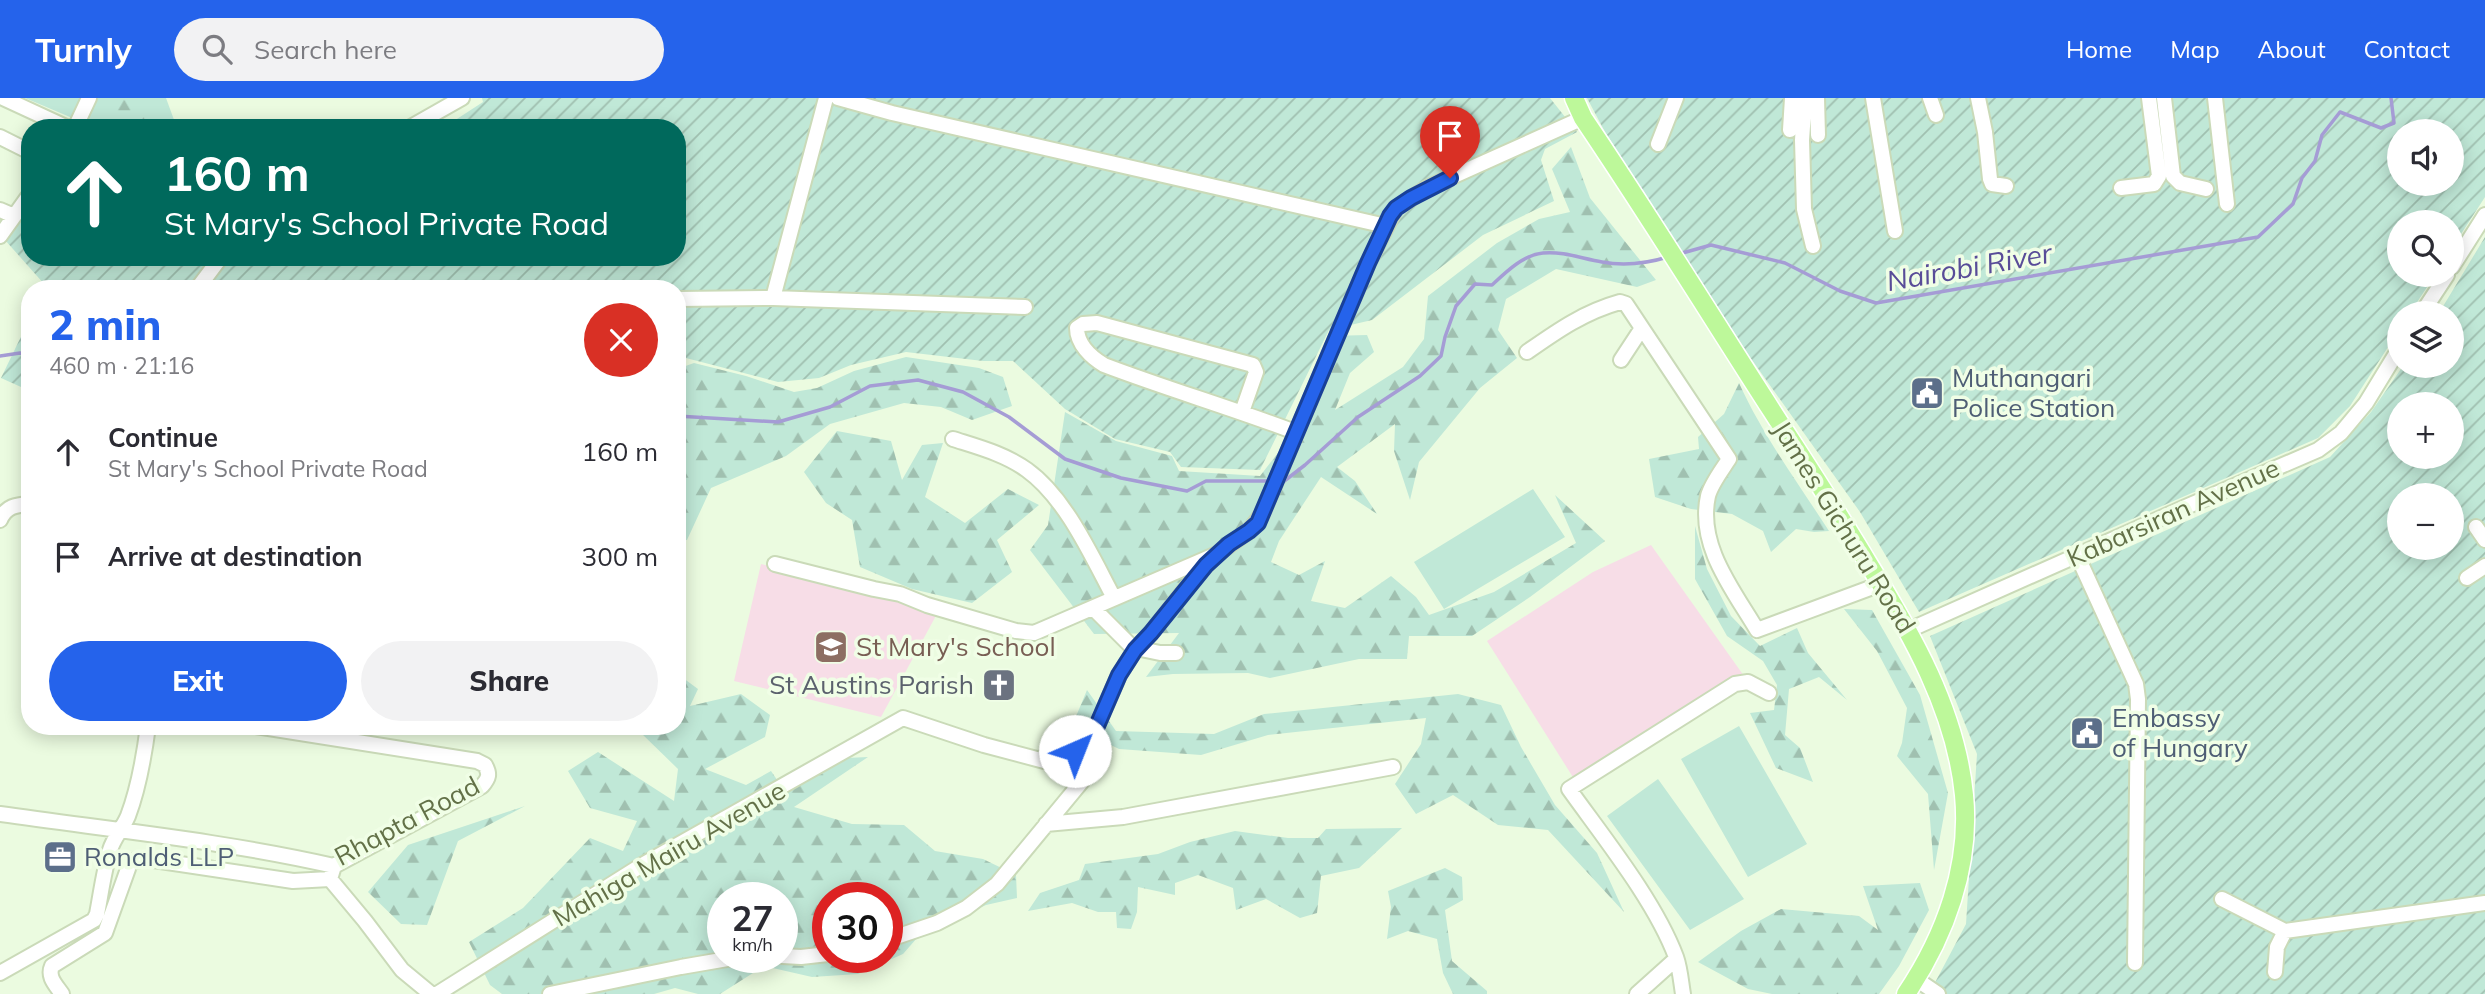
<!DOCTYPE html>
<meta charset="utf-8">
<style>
:root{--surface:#fff;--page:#f2f2f3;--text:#2b2b33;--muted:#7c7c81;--accent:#2563eb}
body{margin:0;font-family:Mulish,sans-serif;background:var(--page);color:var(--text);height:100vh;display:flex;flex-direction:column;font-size:26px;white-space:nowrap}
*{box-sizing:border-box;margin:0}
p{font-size:23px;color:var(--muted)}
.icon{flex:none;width:38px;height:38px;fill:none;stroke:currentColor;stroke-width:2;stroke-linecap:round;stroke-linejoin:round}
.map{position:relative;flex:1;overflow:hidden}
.drawer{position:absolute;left:21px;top:182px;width:665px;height:455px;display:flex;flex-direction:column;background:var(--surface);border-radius:28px;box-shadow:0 4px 18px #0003}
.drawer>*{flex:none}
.banner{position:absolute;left:21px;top:21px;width:665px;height:147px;border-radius:28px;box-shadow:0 4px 18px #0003;background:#00695c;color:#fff;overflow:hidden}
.buttons{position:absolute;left:2387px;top:21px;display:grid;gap:14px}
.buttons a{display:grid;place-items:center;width:77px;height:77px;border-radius:50%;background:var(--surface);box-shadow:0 4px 18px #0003;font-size:35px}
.speed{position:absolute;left:707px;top:784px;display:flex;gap:14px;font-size:35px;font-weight:700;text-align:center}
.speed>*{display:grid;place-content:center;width:91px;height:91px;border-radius:50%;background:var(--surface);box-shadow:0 4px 18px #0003;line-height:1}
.speed small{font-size:18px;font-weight:400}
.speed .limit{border:10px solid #d22;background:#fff;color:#111}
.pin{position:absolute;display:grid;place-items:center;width:60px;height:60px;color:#fff;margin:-72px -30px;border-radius:50% 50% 50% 0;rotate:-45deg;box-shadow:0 0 7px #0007}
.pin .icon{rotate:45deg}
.me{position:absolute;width:77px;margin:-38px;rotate:44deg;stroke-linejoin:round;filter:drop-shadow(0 0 5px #0008)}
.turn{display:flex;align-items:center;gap:24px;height:147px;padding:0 28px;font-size:32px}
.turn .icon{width:91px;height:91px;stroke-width:2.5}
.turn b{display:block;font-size:49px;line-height:60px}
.round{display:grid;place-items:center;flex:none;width:74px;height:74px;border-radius:37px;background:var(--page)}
.head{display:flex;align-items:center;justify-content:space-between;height:119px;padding:0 28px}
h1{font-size:42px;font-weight:800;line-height:52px;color:var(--accent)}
.primary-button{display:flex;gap:14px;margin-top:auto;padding:14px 28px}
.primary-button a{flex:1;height:80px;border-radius:42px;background:var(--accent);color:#fff;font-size:28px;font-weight:800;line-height:80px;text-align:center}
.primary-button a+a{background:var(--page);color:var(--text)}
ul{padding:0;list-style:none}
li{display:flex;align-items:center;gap:21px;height:105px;padding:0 28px}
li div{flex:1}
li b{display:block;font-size:26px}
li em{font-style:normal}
header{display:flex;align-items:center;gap:42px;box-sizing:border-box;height:98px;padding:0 35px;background:var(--accent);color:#fff}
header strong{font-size:33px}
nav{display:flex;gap:38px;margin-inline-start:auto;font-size:24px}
.search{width:490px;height:63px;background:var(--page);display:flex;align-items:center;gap:18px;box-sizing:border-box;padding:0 24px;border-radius:38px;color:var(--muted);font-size:26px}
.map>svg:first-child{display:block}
.education{fill:#f7dde7}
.green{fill:#c0e8d7}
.forest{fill:url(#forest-firs);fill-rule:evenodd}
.garden{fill:url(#garden-furrows);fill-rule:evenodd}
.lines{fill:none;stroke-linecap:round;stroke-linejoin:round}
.stream{stroke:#a59cd5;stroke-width:3.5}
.minor-casing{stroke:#cadab8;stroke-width:18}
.major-casing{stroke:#fff;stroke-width:21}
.minor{stroke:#fff;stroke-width:14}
.major{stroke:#bdf89a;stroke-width:18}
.route-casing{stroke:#184099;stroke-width:18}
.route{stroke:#2563eb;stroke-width:12}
.labels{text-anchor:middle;stroke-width:7;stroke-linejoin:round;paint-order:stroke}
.service-label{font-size:26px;fill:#4e5e75;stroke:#f0fee6;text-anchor:start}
.street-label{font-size:26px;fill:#637148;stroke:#f0fee6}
.education-label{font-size:26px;fill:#785e54;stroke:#f0fee6;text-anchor:start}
.worship-label{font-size:26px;fill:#5b616d;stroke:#f0fee6;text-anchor:end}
.water-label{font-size:28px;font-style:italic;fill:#584c98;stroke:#f0fee6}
</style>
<header>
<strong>Turnly</strong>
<div class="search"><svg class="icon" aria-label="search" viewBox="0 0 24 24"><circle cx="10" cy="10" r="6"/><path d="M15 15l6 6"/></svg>Search here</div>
<nav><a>Home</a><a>Map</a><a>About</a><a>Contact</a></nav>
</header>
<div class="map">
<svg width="2485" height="896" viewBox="0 0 2485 896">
<defs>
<pattern id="forest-firs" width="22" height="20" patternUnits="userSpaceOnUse" patternTransform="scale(1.75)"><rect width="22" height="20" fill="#c0e8d7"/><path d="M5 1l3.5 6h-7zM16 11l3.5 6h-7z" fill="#a0c0b0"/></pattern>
<pattern id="garden-furrows" width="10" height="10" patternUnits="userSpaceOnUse" patternTransform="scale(1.75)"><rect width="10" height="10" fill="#c0e8d7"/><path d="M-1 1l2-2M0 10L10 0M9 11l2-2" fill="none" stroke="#a0c0b0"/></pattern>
</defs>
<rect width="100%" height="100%" fill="#ebfbe0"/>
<path class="education" d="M 1651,447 L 1744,578 L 1576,684 L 1487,543 L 1593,474 Z
M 761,466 L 938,514 L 881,619 L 734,583 Z"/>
<path class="green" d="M 25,0 L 166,0 L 177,30 L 96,30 Z
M 1533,391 L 1565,439 L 1444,511 L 1414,464 Z
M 1739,628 L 1807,746 L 1748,779 L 1681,661 Z
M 1658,681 L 1744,801 L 1690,832 L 1607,718 Z"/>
<path class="forest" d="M 57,0 L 141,0 L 167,30 C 130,30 92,12 57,0 Z
M 1571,49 L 1590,100 L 1656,182 L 1637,189 L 1556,171 L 1506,201 L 1498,232 L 1517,260 L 1480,290 L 1419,364 L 1410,402 L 1394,353 L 1395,326 L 1337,369 L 1355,383 L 1377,416 L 1321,379 L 1279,443 L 1271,464 L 1299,477 L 1325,463 L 1311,503 L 1345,510 L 1391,478 L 1416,499 L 1429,517 L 1494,494 L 1576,445 L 1555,397 L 1605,443 L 1530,499 L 1472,538 L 1409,538 L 1407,561 L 1359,561 L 1270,580 L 1248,575 L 1173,576 L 1146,579 L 1179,535 L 1094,536 L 1030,452 L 1048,427 L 1065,314 L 1116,343 L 1172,358 L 1179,373 L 1260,378 L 1281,351 L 1330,238 L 1367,237 L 1374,254 L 1350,275 L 1335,312 L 1403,269 L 1424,241 L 1428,198 L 1497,145 L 1539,121 L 1570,114 L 1552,71 Z
M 906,259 L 979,270 L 1003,279 L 1012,308 L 972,322 L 941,309 L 904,305 L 830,326 L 786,358 L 711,390 L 687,442 L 677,443 L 677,271 L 694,265 L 746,278 L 794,294 L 817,290 L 854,273 Z
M 1739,285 C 1763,338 1798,385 1829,433 L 1814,434 L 1796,431 L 1771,454 L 1763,433 L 1732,416 L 1691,411 L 1655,399 L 1649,361 L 1699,351 L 1698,339 L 1724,316 Z
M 837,333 L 891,343 L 902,382 L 922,347 L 943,345 L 925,399 L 965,425 L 1008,391 L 1039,407 L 997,442 L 1012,474 L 972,505 L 912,491 L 860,469 L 852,422 L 826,405 L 804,374 Z
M 1695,428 L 1707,471 L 1731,518 L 1760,548 L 1797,530 L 1808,555 L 1847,602 L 1819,579 L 1789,591 L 1785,637 L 1800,650 L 1813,684 L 1776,670 L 1750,615 L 1774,612 L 1777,587 L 1763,563 L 1727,538 L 1695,481 Z
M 1844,511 L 1872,512 L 1920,597 L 1948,695 L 1934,772 L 1928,696 L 1897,658 L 1902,645 L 1907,610 L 1877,553 Z
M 677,562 L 679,577 L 698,591 L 690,608 L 741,596 L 770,617 L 765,639 L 705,671 L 746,687 L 771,673 L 786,695 L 846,660 L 868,659 L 794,709 L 852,726 L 904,727 L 935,753 L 983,761 L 1016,777 L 1017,800 L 986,807 L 917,840 L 903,856 L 858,876 L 812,879 L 764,868 L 720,896 L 698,896 L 675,890 L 654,896 L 502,896 L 490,887 L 469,844 L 523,810 L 590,740 L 623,753 L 637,723 L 590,710 L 568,673 L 598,654 L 674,703 L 678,671 L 641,635 L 629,628 L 677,628 ZM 723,800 L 782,800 L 782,859 L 723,859 ZM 828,800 L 887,800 L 887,859 L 828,859 Z
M 1087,592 L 1116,633 L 1214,636 L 1264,616 L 1458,596 L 1501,607 L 1521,649 L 1555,707 L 1597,755 L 1624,814 L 1548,732 L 1498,727 L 1453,697 L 1416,716 L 1395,686 L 1421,646 L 1426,620 L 1268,637 L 1201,657 L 1119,651 L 1072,628 Z
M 525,708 L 458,743 L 427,827 L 401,826 L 368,794 L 408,747 Z
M 1402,730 L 1359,770 L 1321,778 L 1317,815 L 1300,820 L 1266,801 L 1236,812 L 1233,790 L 1198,777 L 1175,785 L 1175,797 L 1138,789 L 1137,814 L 1131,831 L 1117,830 L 1116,814 L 1098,814 L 1072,805 L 1028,813 L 1040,795 L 1079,782 L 1085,766 L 1158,756 L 1190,744 L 1235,733 L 1288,740 L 1318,740 L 1326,731 Z
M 1445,770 L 1462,779 L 1463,802 L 1445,812 L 1452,863 L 1487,893 L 1487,896 L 1453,896 L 1443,875 L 1437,841 L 1408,833 L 1387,841 L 1391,809 L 1388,793 Z
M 1920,785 L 1929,812 L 1899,868 L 1879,896 L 1772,896 L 1748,891 L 1698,864 L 1741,833 L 1781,811 L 1859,818 L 1878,832 L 1863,788 Z"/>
<path class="garden" d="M 482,0 L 1550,0 L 1577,34 L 1545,51 L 1541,62 L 1554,103 L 1483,137 L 1372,222 L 1329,232 L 1260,372 L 1181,369 L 1170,354 L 1115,341 L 1065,311 L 1013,263 L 983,263 L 906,254 L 851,267 L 819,280 L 778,284 L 682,259 L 677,260 L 677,191 L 44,191 L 45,187 L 5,142 L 30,106 L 30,159 L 677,159 L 677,30 L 443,30 L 483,4 Z
M 1587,0 L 2485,0 L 2485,99 L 2452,150 L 2452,124 L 2399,124 L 2399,177 L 2435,177 L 2410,215 L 2399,215 L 2399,232 L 2350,308 L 2318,340 L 1919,514 L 1860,414 L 1752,262 L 1605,34 ZM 2399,33 L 2452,33 L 2452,86 L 2399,86 Z
M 2485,139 L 2485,896 L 1929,896 L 1966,826 L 1977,656 L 1930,538 L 2330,359 L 2371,314 L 2403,268 L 2452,268 L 2452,215 L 2439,215 ZM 2399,306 L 2452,306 L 2452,359 L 2399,359 ZM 2399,397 L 2452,397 L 2452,450 L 2399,450 Z
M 30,220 L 30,293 L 1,280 Z"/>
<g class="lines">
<path class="stream" d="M 1679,156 L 1711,147 L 1785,165 L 1840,193 L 1876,205 L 2258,139 L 2293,106 L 2302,80 L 2315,63 L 2322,37 L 2340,14 L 2381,30 L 2394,25 L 2391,0
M 0,258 L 20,255 L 30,257
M 677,318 L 778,324 L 830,309 L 870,288 L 918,282 L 963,294 L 1009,319 L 1065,361 L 1121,380 L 1187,393 L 1206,383 L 1271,383
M 1279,383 L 1283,384 L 1305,367 L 1358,319 L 1420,278 L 1441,258 L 1445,239 L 1456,208 L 1475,186 L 1492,187 C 1506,174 1523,157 1543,155 C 1563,153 1583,161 1602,164 C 1624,168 1648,165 1668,159"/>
<g class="minor-casing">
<path id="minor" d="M 3,0 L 68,30
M 838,0 L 892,15 L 1386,128
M 1805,0 L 1802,42 L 1804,111 L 1813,148
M 1817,0 L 1818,37
M 1873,0 L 1895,133
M 1930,0 L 1936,17
M 1978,0 L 1985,34 L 1990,81 L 1992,86 L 2006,88
M 2164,0 L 2173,78 L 2180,85 L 2206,91
M 2215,0 L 2227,106
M 75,30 L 89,0
M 409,30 L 462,0
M 1790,32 L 1792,0
M 0,39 L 30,54
M 1658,46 L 1676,0
M 2121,90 L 2154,86 L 2159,78 L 2149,0
M 0,112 L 14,118
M 0,138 L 30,96
M 2452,169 L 2485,117
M 197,191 L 221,159
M 773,200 L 826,0
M 677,201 L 773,200 L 1025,209
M 2422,215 L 2447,177
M 1527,254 C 1557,233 1584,214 1620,204 L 1626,206 L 1729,361 C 1722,372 1711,386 1708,398 C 1697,448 1734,493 1757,532 L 1881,486
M 1621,262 L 1642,230
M 1242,314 L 1256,274 L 1253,267 L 1097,225 L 1083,226 L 1077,230 C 1077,246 1091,259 1104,267 C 1167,291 1232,310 1295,334
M 953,341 C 978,349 1005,356 1027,372 C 1066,400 1092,459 1114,500
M 0,422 C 6,408 16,407 30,406
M 2476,429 L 2485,442
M 2077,457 L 2136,586 L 2138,601 L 2135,865
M 775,466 L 874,491 L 900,496 L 927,507 L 1016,533 L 1034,535 L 1217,456 L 1249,433 L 1262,416 L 1368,165 L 1396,110 L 1427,90 L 1583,20
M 2467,480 L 2485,468
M 1093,510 L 1135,552
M 1909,532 L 2188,408 L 2318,352 L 2341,335 L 2366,305 L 2399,251
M 1136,550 L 1160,555 L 1176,555
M1075 653a10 10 0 1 1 20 0a10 10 0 1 1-20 0Z
M 1090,644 L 1119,577 L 1135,552 L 1151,535 L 1195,479 L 1212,461
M 0,716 C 112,732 224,743 334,768 L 482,688 C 489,680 490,676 485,667 L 477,663 L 256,628
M 1046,726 L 1123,719 L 1393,669
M 330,781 L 365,823 L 402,872 L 431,896
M 2222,801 L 2285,833 L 2485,805
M 887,842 L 937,825 L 966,810 L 997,786 L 1083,682 L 1082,663
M 782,858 L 801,859 L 828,856
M 2275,874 L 2277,849 L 2285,833
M 0,875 L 94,822 L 97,816 C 101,795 104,772 110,752 C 114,739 123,730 128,718 C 139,689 144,659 148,628
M 1916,881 L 1938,896
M 62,896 C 56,887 47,879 52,868 L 105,835 L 129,768 L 133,763 L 147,761 L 293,783 L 330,781 L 334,768
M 437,896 L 642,767 L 903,620 L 984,647 L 1048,664 L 1083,682
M 550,896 L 681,869 L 739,859
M 1637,896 L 1676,861
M 1683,896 C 1681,884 1680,870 1676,859 C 1655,803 1604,740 1569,691 L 1735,586 L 1748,584 L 1769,595"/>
</g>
<g class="major-casing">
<path id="major" d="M 1574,0 L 1583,20 C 1648,116 1709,215 1772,313 C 1804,363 1837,413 1868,465 C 1911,535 1956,613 1964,697 C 1971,768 1945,838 1906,896"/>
</g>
<use href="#minor" class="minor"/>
<use href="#major" class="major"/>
</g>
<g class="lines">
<g class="route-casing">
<path id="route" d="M 1075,653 L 1076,649 L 1082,643 L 1090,644 L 1119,577 L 1135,552 L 1151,535 L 1206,467 L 1229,446 L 1249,433 L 1258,425 L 1368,165 L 1390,118 L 1396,110 L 1411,100 L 1450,80"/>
</g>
<use href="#route" class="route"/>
</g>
<defs>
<g id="civic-square" transform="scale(1.75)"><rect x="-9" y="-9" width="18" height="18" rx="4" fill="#5c6f8a" stroke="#f0fee6"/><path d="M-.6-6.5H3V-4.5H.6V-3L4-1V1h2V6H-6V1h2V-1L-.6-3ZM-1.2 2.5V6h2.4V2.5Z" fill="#fff"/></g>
<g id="school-square" transform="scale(1.75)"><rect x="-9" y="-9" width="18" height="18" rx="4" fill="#8d6e63" stroke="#f0fee6"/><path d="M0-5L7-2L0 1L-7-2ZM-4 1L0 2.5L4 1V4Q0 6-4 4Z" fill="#fff"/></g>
<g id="church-square" transform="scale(1.75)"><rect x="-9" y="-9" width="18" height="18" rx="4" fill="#6b7280" stroke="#f0fee6"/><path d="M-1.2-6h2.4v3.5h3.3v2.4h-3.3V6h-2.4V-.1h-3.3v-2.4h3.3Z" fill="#fff"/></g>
<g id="office-square" transform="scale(1.75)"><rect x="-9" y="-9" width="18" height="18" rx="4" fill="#5c6f8a" stroke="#f0fee6"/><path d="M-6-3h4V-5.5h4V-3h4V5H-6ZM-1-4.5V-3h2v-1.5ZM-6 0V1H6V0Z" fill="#fff"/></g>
</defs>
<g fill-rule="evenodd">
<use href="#civic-square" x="1927" y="295"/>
<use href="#school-square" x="831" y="549"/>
<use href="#church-square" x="999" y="587"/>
<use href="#civic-square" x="2087" y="635"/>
<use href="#office-square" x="60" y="759"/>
</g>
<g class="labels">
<g class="service-label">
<text x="1952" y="289">Muthangari<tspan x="1952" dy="30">Police Station</tspan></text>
<text x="2112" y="629">Embassy<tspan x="2112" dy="30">of Hungary</tspan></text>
<text x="84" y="768">Ronalds LLP</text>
</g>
<g class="street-label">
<text transform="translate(2173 415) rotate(-24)" y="9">Kabarsiran Avenue</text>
<text transform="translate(1844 429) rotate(58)" y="9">James Gichuru Road</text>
<text transform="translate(407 723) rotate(-28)" y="9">Rhapta Road</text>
<text transform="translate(669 756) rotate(-30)" y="9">Mahiga Mairu Avenue</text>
</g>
<g class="education-label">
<text x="856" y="558">St Mary's School</text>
</g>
<g class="worship-label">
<text x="974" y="596">St Austins Parish</text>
</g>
<g class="water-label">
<text transform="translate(1969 169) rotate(-10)" y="10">Nairobi River</text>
</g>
</g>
</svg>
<div class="buttons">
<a><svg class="icon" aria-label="sound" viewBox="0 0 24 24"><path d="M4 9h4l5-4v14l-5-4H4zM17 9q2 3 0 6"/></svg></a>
<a><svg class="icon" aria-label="search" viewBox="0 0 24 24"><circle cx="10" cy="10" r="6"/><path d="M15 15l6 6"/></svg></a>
<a><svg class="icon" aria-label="layers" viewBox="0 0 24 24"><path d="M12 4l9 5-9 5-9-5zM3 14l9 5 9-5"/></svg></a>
<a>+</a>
<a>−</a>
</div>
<div class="speed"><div>27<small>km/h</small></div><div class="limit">30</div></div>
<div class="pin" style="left:1450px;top:80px;background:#d93025"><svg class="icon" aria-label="arrive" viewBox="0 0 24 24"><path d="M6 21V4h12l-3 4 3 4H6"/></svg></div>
<svg class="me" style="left:1075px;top:653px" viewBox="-20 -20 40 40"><circle r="19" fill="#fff"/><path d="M0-13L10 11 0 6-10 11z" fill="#2563eb"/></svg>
<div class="banner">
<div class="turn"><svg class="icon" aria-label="ahead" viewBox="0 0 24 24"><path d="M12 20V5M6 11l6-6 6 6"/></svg><div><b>160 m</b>St Mary's School Private Road</div></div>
</div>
<section class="drawer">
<div class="head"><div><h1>2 min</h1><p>460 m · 21:16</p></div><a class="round" style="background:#d93025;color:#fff"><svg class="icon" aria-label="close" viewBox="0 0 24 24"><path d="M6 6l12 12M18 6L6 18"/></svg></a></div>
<ul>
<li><svg class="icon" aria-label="ahead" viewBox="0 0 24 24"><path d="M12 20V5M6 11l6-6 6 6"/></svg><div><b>Continue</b><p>St Mary's School Private Road</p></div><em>160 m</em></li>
<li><svg class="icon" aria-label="arrive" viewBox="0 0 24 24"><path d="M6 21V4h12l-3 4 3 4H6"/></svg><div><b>Arrive at destination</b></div><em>300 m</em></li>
</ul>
<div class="primary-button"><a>Exit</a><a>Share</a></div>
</section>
</div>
